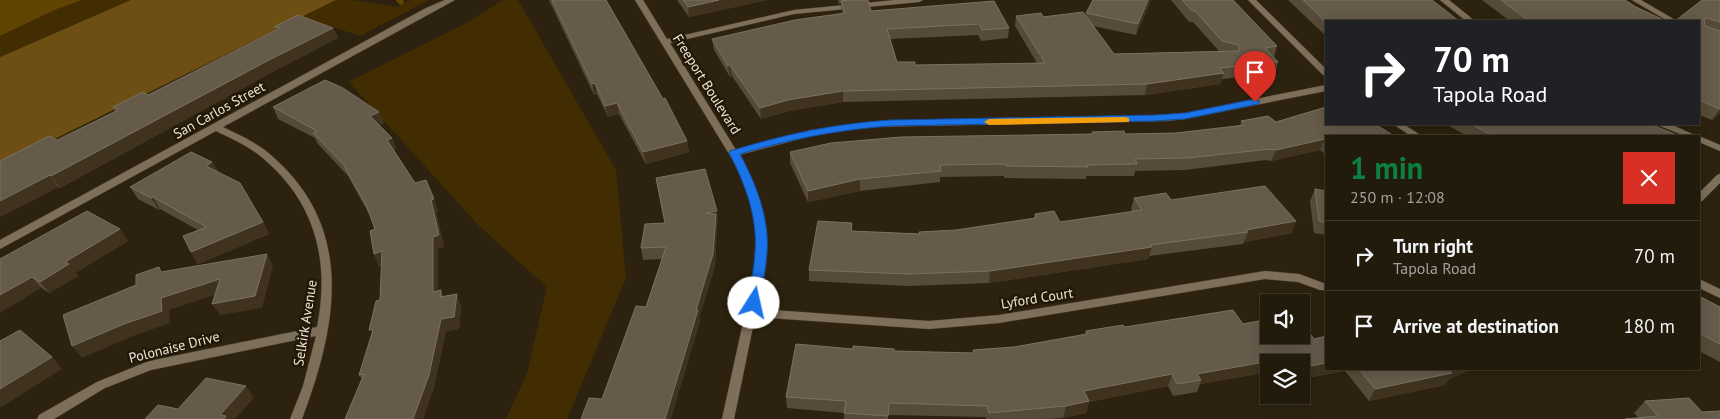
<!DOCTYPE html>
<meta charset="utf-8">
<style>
:root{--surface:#221a0b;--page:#2a2314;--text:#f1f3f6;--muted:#a2a19d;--line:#3f382c;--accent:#0b8043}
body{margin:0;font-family:"PT Sans",sans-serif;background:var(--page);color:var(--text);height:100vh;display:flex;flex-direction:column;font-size:19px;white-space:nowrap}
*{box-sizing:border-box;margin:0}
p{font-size:16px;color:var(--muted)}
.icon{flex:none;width:28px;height:28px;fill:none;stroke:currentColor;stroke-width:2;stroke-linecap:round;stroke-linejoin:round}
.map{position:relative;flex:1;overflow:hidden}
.side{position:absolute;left:1325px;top:135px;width:375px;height:235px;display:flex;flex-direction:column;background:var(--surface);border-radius:0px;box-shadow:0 2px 12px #0003,0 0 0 1px var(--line)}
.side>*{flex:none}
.guide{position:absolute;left:1325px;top:20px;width:375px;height:105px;border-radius:0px;box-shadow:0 2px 12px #0003,0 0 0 1px var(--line);background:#202124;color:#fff;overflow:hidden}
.buttons{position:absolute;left:1260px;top:294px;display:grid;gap:10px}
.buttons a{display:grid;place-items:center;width:50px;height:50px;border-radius:0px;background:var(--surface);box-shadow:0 2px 12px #0003,0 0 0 1px var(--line);font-size:25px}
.pin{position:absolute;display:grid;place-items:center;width:42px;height:42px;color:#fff;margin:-51px -21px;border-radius:50% 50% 50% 0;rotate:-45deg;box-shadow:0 0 5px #0007}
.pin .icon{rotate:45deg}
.me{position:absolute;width:55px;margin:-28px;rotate:10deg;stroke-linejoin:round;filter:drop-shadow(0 0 4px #0008)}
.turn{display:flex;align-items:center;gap:18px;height:105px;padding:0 25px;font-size:22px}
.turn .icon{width:65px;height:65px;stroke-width:2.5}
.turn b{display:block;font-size:35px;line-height:42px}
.round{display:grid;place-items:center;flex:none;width:52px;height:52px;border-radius:0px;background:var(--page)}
.headline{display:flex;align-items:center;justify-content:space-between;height:85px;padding:0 25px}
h1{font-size:30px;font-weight:700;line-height:38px;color:var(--accent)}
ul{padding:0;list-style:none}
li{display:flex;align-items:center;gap:15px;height:70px;padding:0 25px;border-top:1px solid var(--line)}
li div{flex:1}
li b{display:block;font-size:19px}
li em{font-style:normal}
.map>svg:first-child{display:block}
.green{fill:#422d03}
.forest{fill:#6d4f14}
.water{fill:#614402}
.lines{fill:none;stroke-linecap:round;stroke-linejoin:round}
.stream{stroke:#614402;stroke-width:5.5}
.street-casing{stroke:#483d2b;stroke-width:1}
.street{fill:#7d6f59;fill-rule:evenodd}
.wall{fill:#564b38}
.shaded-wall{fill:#3f3320}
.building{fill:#665b4a;stroke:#7b7160}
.route{fill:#1a73e8;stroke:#114b97}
.slow{fill:#f59e0b}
.labels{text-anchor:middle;stroke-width:5;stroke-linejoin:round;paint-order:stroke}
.street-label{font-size:14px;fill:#ece5da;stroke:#231806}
</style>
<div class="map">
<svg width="1720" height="419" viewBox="0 0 1720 419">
<rect width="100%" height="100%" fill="#2d220f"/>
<path class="green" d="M 82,0 L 131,0 L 0,57 L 0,36 L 57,9 Z
M 336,0 L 353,0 L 397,7 L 410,0 L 429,0 L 360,36 L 303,17 Z
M 503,0 L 518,0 L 616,170 L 626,278 L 567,419 L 506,419 L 527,373 L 547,287 L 478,225 L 349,82 L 465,24 Z"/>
<path class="forest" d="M 131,0 L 336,0 L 0,166 L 0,57 Z"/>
<path class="water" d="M 0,0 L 82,0 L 57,9 L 0,36 Z"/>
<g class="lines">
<path class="stream" d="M 399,0 L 401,2"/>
<g class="street-casing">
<path id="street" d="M 445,0 L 455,0 L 223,127 C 239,135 258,143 272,156 C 356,229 337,326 302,419 L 290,419 L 303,386 L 316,336 L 151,370 L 105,388 L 54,419 L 37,419 L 39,415 L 97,382 L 149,361 L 317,327 C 330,262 316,204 265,160 C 251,147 232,139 216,131 L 0,249 L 0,240 L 426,8 Z
M 635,0 L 643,0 L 667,39 L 794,10 L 895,0 L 923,0 L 919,2 L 794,14 L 670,43 L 736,150 L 811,130 L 869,122 L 1165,115 L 1185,113 L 1326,85 L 1326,91 L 1185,119 L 1165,121 L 869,127 L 811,136 L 739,155 C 772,207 769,251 757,309 L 929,321 L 999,315 L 1265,271 L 1299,274 L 1326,284 L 1326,290 L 1320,290 L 1298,282 L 1265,279 L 999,323 L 929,329 L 755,317 L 734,419 L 722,419 L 754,272 L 756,234 L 752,207 L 737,167 Z
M 1248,0 L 1256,0 L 1326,69 L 1326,75 L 1323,75 Z
M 1440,0 L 1449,0 L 1475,21 L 1466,21 Z
M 1632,0 L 1641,0 L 1677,21 L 1668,21 Z
M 1393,124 L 1403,124 L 1422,136 L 1411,136 Z
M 1659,124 L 1670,124 L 1697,136 L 1685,136 L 1660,126 Z
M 1699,136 L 1720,145 L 1720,151 L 1699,142 Z
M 1720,174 L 1720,183 L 1702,201 L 1699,202 L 1699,193 L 1717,175 Z
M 1699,279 L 1720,289 L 1720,298 L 1699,288 Z"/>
</g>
<use href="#street" class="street"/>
</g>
<path class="wall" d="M 549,0 L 606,0 L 687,141 L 689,152 L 646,164 L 619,114 L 608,117 L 597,94 L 594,95 Z
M 677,0 L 767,0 L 689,17 Z
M 838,0 L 868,0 L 871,11 L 1009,28 L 1008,38 L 981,41 L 978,35 L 890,39 L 897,62 L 915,65 L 1037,63 L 1015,26 L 1016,16 L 1043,17 L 1086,16 L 1086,13 L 1093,0 L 1151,0 L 1136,35 L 1093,26 L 1114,54 L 1219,51 L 1193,22 L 1189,22 L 1171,0 L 1233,0 L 1277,46 L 1274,57 L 1278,62 L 1275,73 L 1222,79 L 1220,84 L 1145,95 L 843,102 L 789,111 L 761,119 L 732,76 L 730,77 L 714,50 L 712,39 L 842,14 L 841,3 L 839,4 Z
M 1288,0 L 1432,0 L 1326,21 L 1326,36 Z
M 1482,0 L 1625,0 L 1636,7 L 1666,21 L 1510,21 Z
M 1720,0 L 1720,113 L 1712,120 L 1699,115 L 1699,21 Z
M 274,27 L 333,28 L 338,38 L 276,70 L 60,188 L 58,187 L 0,217 L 115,111 L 113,107 L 148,95 L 276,30 Z
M 273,107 L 379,112 L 384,123 L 379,125 L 392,138 L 396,149 L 394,150 L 415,183 L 438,211 L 436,212 L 444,247 L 438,248 L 438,291 L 441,290 L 443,296 L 461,306 L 459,329 L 446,331 L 434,387 L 423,419 L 345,419 L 362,379 L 359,375 L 372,335 L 380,300 L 382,265 L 379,266 L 374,254 L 375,229 L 369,214 L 348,176 L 318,144 L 315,138 L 278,119 Z
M 1241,121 L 1276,122 L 1326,136 L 1326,155 L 1320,150 L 1271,161 L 1266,160 L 1185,170 L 1135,171 L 1134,176 L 1086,176 L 1086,179 L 1004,178 L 1004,176 L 940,177 L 940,182 L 860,191 L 808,202 L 790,163 L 790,152 L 1092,134 L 1092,132 L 1125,134 L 1176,133 L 1240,126 Z
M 1446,124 L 1650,124 L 1679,136 L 1467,136 Z
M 212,162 L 218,172 L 263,222 L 269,234 L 198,264 L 191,252 L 198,230 L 160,209 L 159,210 L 138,199 L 130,187 Z
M 1315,189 L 1326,191 L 1326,235 L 1314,233 L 1310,201 Z
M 1134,198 L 1171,200 L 1292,233 L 1244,242 L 1243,244 L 1149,256 L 1148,259 L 989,283 L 909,286 L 809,281 L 809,270 L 852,223 L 852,231 L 919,234 L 919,232 L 956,230 L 1034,218 L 1035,214 L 1060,222 L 1132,212 L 1131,209 Z
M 718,222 L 717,223 L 715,266 L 699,318 L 700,322 L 602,399 L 646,307 L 662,259 L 643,260 L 641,248 L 645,224 Z
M 128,241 L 75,273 L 78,276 L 49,293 L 0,259 Z
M 1699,296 L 1720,307 L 1720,362 L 1699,351 Z
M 1233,310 L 1243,324 L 1269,319 L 1269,335 L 1301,335 L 1301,322 L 1314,339 L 1326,336 L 1326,369 L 1472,369 L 1449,379 L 1445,385 L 1369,401 L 1345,371 L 1301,379 L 1301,362 L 1269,362 L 1269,372 L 1200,384 L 1197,392 L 1173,396 L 1168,386 L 1089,402 L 1086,413 L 1063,418 L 1047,419 L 986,419 L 986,417 L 888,415 L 888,419 L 844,419 L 844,413 L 787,408 L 786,397 L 796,344 L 853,349 L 853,346 L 894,349 L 894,351 L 973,353 L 973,350 L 1014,347 L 1085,334 L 1086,331 L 1123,325 L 1125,327 Z
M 1645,401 L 1702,412 L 1639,418 L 1634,413 Z"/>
<path class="shaded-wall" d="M 719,0 L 767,0 L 689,17 L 688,7 Z
M 1148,0 L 1151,0 L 1136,35 L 1138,24 Z
M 333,28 L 338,38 L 276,70 L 60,188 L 51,176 L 271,59 Z
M 730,65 L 732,76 L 730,77 L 728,66 Z
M 1224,73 L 1220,84 L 1145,95 L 1147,84 Z
M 595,83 L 597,94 L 594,95 L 592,84 Z
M 843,91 L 843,102 L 789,111 L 761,119 L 760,108 L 788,100 Z
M 617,103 L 619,114 L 608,117 L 605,106 Z
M 1720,109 L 1720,113 L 1712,120 Z
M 379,112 L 384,123 L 375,128 L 370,116 Z
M 392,138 L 396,149 L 391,151 L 387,140 Z
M 1325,139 L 1320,150 L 1271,161 L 1276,150 Z
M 687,141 L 689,152 L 646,164 L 643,152 Z
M 212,162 L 219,174 L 206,166 Z
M 50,175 L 58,187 L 0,217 L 0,201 Z
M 860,179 L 860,191 L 808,202 L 808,191 Z
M 153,197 L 160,209 L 159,210 L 151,198 Z
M 434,199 L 438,211 L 436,212 L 444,247 L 438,248 L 438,304 L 433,292 L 431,200 Z
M 717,211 L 718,222 L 717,223 L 715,266 L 699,318 L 700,322 L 671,419 L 665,419 L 696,310 L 706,213 Z
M 1296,221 L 1292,233 L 1244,242 L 1248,232 L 1246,230 Z
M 263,222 L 269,234 L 198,264 L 191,252 Z
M 120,229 L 128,241 L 75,273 L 78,276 L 49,293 L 40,282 L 65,262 Z
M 1152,247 L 1148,259 L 989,283 L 990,271 Z
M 382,251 L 388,263 L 379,266 L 374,254 Z
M 267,254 L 273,266 L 262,308 L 220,315 L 212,304 Z
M 32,277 L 41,288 L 0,313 L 0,295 Z
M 220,279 L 227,291 L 169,310 L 170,323 L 133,336 L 82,358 L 72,346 L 124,324 L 161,298 Z
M 457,294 L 461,306 L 459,329 L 446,331 L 434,387 L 423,419 L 413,419 L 441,319 Z
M 52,357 L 62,369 L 0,408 L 0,389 Z
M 1287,358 L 1285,362 L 1269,362 L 1269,372 L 1200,384 L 1201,380 L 1197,374 Z
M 1326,363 L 1326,369 L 1346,369 L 1345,371 L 1301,379 L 1301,368 Z
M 1453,369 L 1472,369 L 1449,379 L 1445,385 L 1369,401 L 1375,389 Z
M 1172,374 L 1168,386 L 1089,402 L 1086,413 L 1063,418 L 1066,406 L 1084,391 Z
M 246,386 L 254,398 L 235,419 L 223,419 L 220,415 Z"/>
<path class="building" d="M 552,0 L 606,0 L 663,99 L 665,98 L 687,141 L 643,152 L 617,103 L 605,106 L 595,83 L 592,84 Z
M 683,0 L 719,0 L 688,7 Z
M 850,0 L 868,0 L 871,11 L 994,1 L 1009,28 L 982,30 L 979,24 L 887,29 L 897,62 L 915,62 L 915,65 L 1045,63 L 1016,16 L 1041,13 L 1043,17 L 1083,12 L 1114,54 L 1239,51 L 1239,45 L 1222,41 L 1195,11 L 1192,11 L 1182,0 L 1233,0 L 1277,46 L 1265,48 L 1278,62 L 1219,68 L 1224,73 L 1147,84 L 843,91 L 788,100 L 760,108 L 730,65 L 728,66 L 712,39 L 795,20 L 845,13 L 841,1 Z
M 1093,0 L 1148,0 L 1138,24 L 1086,13 Z
M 1303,0 L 1432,0 L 1459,21 L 1326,21 L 1326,22 Z
M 1501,0 L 1625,0 L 1636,7 L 1666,21 L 1529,21 Z
M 1702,0 L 1720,0 L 1720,22 L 1707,18 L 1704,19 L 1705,26 L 1720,31 L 1720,109 L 1699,100 L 1699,21 L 1675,21 Z
M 298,15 L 333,28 L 271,59 L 51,176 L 50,175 L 0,201 L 0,161 L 49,136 L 57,140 L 118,110 L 113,107 L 143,92 L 148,95 L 280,28 L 274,27 Z
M 325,80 L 343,88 L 379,112 L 370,116 L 392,138 L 387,140 L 415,183 L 426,180 L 434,199 L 431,200 L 439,235 L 433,237 L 433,292 L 441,290 L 440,297 L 457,294 L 454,317 L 441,319 L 429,375 L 413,419 L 345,419 L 364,374 L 359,375 L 373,330 L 369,330 L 376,301 L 380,300 L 382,251 L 374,254 L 370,231 L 375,229 L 367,207 L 343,164 L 313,133 L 317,131 L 273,107 Z
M 1326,107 L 1326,124 L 1375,124 L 1394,136 L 1326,136 L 1326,140 L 1325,139 L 1276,150 L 1270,149 L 1188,158 L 1135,159 L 1137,164 L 1087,165 L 1088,167 L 1006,166 L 1005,164 L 940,165 L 941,171 L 860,179 L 808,191 L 790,152 L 831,143 L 901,137 L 1093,134 L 1092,132 L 1124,131 L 1125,134 L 1176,133 L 1245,125 L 1241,121 L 1268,116 L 1276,122 Z
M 1471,124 L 1650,124 L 1679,136 L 1493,136 Z
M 191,152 L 212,162 L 206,166 L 240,183 L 263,222 L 191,252 L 183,236 L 207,227 L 153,197 L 151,198 L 130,187 Z
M 705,169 L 717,211 L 706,213 L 716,214 L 713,254 L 696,310 L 698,310 L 665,419 L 581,419 L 589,398 L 602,399 L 636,306 L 646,307 L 666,247 L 641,248 L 645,224 L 665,223 L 656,178 Z
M 1265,186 L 1296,221 L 1246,230 L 1248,232 L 1150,245 L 1152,247 L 990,271 L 909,274 L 809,270 L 818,221 L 852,223 L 851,231 L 920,234 L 919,232 L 956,230 L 1036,218 L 1035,214 L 1054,211 L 1060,222 L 1142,210 L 1134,198 L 1166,193 L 1171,200 Z
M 1315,189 L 1326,191 L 1326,223 L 1319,221 Z
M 87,211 L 120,229 L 65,262 L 69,264 L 40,282 L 32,277 L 0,295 L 0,259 Z
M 267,254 L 255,296 L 212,304 L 220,279 L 161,298 L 162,311 L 124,324 L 72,346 L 63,315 L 136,285 L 136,275 L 159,267 L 161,272 Z
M 1699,296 L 1720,307 L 1720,344 L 1699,333 Z
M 1233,310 L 1243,324 L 1269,319 L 1269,335 L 1301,335 L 1301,322 L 1314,339 L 1326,336 L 1326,363 L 1301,368 L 1301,362 L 1290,362 L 1287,358 L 1197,374 L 1201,380 L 1177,384 L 1172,374 L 1084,391 L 1089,401 L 1066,406 L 989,413 L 987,406 L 889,403 L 888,416 L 844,413 L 846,401 L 786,397 L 796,344 L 853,349 L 853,346 L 894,349 L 894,351 L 974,353 L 973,350 L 1014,347 L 1087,334 L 1086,331 L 1123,325 L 1125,327 Z
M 20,330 L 52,357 L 0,389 L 0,341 Z
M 1359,369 L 1453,369 L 1449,370 L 1452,373 L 1375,389 Z
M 206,378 L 246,386 L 220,415 L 226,416 L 224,419 L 145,419 L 158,405 L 178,409 Z
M 1689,398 L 1702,412 L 1720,411 L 1720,419 L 1625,419 L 1658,416 L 1645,401 Z"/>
<path class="route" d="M 1255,99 L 1260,102 L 1258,104 L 1185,119 L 1155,121 L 890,126 C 836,130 792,139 740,154 C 756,184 770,219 767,253 C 766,270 762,286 760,303 L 758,306 L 749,306 L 747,303 C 750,286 754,270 755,253 C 758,218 745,183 729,153 L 730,151 C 786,134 832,124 890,120 L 1155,115 L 1185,113 Z"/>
<path class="slow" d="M 1125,117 L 1129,118 L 1129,122 L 989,125 L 984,122 L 989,119 Z"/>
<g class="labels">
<g class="street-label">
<text transform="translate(707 84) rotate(58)" y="5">Freeport Boulevard</text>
<text transform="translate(219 110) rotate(-29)" y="5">San Carlos Street</text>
<text transform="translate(1037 298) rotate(-9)" y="5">Lyford Court</text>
<text transform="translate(305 323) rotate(-81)" y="5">Selkirk Avenue</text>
<text transform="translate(174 347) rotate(-14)" y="5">Polonaise Drive</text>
</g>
</g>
</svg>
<div class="buttons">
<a><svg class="icon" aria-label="sound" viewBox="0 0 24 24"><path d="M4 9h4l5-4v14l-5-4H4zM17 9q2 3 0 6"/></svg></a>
<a><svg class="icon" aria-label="layers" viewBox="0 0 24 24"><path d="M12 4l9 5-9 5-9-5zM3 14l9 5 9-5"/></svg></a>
</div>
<div class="pin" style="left:1255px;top:102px;background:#d93025"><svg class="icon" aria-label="arrive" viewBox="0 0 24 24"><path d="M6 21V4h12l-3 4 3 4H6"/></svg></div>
<svg class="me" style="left:754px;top:303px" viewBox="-20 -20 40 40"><circle r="19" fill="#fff"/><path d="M0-13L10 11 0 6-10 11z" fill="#1a73e8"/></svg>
<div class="guide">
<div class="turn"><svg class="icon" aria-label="right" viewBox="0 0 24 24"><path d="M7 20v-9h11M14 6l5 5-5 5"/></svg><div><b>70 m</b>Tapola Road</div></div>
</div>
<section class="side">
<div class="headline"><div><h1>1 min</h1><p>250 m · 12:08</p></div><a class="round" style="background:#d93025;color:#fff"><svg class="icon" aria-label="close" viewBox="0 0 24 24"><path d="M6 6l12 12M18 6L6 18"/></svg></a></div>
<ul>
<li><svg class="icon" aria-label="right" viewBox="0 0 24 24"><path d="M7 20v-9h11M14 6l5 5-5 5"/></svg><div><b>Turn right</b><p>Tapola Road</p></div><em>70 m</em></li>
<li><svg class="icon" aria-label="arrive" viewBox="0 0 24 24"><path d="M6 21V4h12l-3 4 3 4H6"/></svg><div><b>Arrive at destination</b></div><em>180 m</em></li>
</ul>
</section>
</div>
